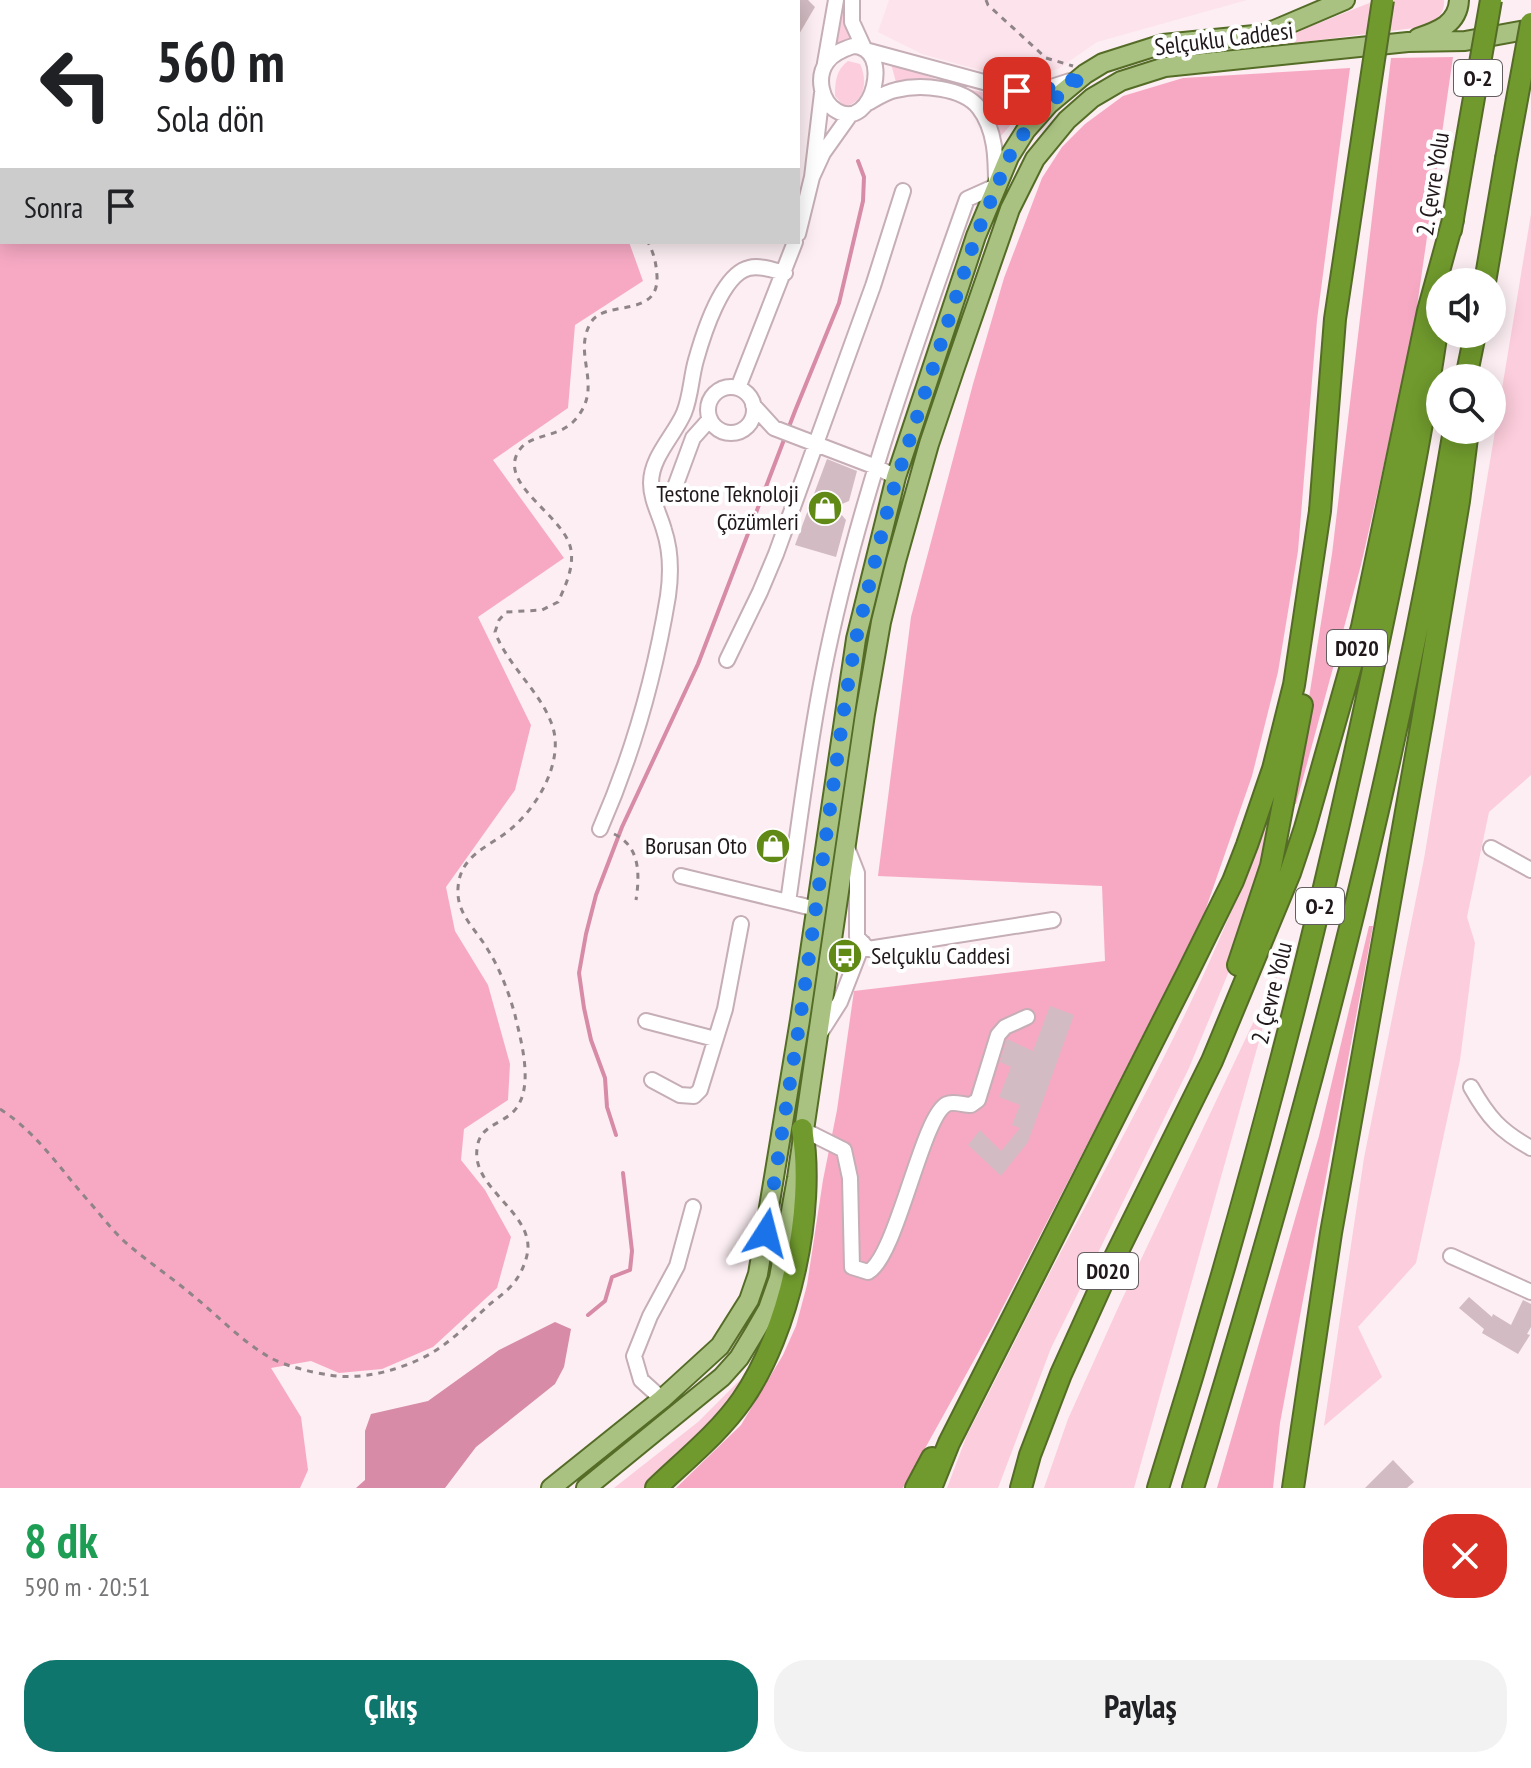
<!DOCTYPE html>
<html lang="tr">
<meta charset="utf-8">
<style>
:root{--surface:#fff;--page:#f2f2f2;--text:#202124;--muted:#757577;--accent:#0f766e}
body{margin:0;font-family:"PT Sans Narrow",sans-serif;background:var(--page);color:var(--text);height:100vh;display:flex;flex-direction:column;font-size:30px;white-space:nowrap}
*{box-sizing:border-box;margin:0}
p{font-size:26px;color:var(--muted)}
.icon{flex:none;width:44px;height:44px;fill:none;stroke:currentColor;stroke-width:2;stroke-linecap:round;stroke-linejoin:round}
.map{position:relative;height:1488px;overflow:hidden}
.panel{display:flex;flex-direction:column;background:var(--surface);flex:1}
.panel>*{flex:none}
.guide{position:absolute;left:0px;top:0px;width:800px;height:244px;box-shadow:0 4px 20px #0003;background:#fff;color:var(--text);overflow:hidden}
.buttons{position:absolute;left:1426px;top:268px;display:grid;gap:16px}
.buttons a{display:grid;place-items:center;width:80px;height:80px;border-radius:50%;background:var(--surface);box-shadow:0 4px 20px #0003;font-size:40px}
.pin{position:absolute;display:grid;place-items:center;width:68px;height:68px;color:#fff;margin:-34px;border-radius:16px;box-shadow:0 4px 12px #0006}
.me{position:absolute;width:88px;margin:-44px;rotate:9deg;stroke-linejoin:round;filter:drop-shadow(0 0 6px #0008)}
.turn{display:flex;align-items:center;gap:28px;height:168px;padding:0 24px;font-size:36px}
.turn .icon{width:104px;height:104px;stroke-width:2.5}
.turn b{display:block;font-size:56px;line-height:68px}
.then{display:flex;align-items:center;height:76px;padding:0 24px;background:#0003;gap:16px;font-size:30px}
.round{display:grid;place-items:center;flex:none;width:84px;height:84px;border-radius:32px;background:var(--page)}
.summary{display:flex;align-items:center;justify-content:space-between;height:136px;padding:0 24px}
h1{font-size:48px;font-weight:800;line-height:60px;color:#1e9e55}
.primary-button{display:flex;gap:16px;margin-top:auto;padding:16px 24px}
.primary-button a{flex:1;height:92px;border-radius:32px;background:var(--accent);color:#fff;font-size:32px;font-weight:800;line-height:92px;text-align:center}
.primary-button a+a{background:var(--page);color:var(--text)}
.map>svg:first-child{display:block}
.built{fill:#fde3eb}
.green{fill:#fccddc}
.forest{fill:#f7a9c4}
.water{fill:#d78ba6}
.lines{fill:none;stroke-linecap:round;stroke-linejoin:round}
.stream{stroke:#d78ba6;stroke-width:4}
.building{fill:#d2bbc2}
.minor-casing{stroke:#c5aeb5;stroke-width:18}
.major-casing{stroke:#546c26;stroke-width:22}
.highway-casing{stroke:#546c26;stroke-width:24}
.path{stroke:#8f8487;stroke-width:3;stroke-dasharray:6 6;stroke-linecap:butt}
.minor{stroke:#fff;stroke-width:14}
.major{stroke:#a9c281;stroke-width:18}
.highway{stroke:#709a2d;stroke-width:20}
.highway-bridge-casing{stroke:#546c26;stroke-width:24;stroke-linecap:butt}
.highway-bridge{stroke:#709a2d;stroke-width:20}
.route{stroke:#1a73e8;stroke-width:14;stroke-dasharray:0 25.2}
.labels{text-anchor:middle;stroke-width:8;stroke-linejoin:round;paint-order:stroke}
.shield{fill:#fff;stroke:#635d5f;stroke-width:2}
.shield-label{font-size:22px;font-weight:bold;fill:#20181a}
.street-label{font-size:24px;fill:#20181a;stroke:#fff}
.poi-label{font-size:24px;fill:#20181a;stroke:#fff;text-anchor:end}
</style>
<div class="map">
<svg width="1531" height="1488" viewBox="0 0 1531 1488">
<rect width="100%" height="100%" fill="#fceef2"/>
<path class="built" d="M 889,0 L 1247,0 L 1097,42 L 1058,69 L 1025,78 L 990,73 L 922,54 L 878,32 Z"/>
<path class="green" d="M 844,0 L 848,0 L 852,39 L 837,44 Z
M 1377,0 L 1444,0 C 1445,15 1435,22 1422,27 L 1271,46 L 1271,42 Z
M 848,61 L 860,64 C 868,80 865,104 844,106 L 835,96 C 835,82 836,70 848,61 Z
M 891,64 C 936,78 983,99 1031,97 L 1031,101 L 1001,136 C 998,124 994,111 985,102 C 968,84 919,75 896,82 Z
M 1531,214 L 1531,775 L 1489,812 L 1467,917 L 1475,943 L 1460,1060 L 1416,1263 L 1358,1327 L 1382,1377 L 1324,1426 L 1364,1158 L 1424,859 Z
M 1266,819 L 1273,821 L 1234,959 L 1189,1068 L 1051,1348 L 998,1488 L 947,1488 L 967,1435 C 1002,1369 1034,1301 1070,1235 C 1142,1101 1217,965 1266,819 Z
M 1280,966 L 1134,1488 L 1044,1488 L 1068,1419 L 1118,1308 Z
M 753,1367 L 716,1421 L 647,1488 L 614,1488 L 698,1422 Z"/>
<path class="forest" d="M 0,0 L 320,2 L 2,2 L 2,242 L 629,242 L 643,281 L 575,325 L 568,408 L 493,460 L 564,558 L 478,617 L 531,725 L 515,790 L 446,887 L 455,931 L 488,985 L 510,1064 L 508,1100 L 464,1129 L 461,1160 L 485,1190 L 511,1237 L 497,1288 L 433,1347 L 382,1369 L 339,1373 L 311,1361 L 271,1368 L 301,1417 L 308,1470 L 300,1488 L 0,1488 Z
M 1453,57 L 1412,341 L 1361,565 L 1296,804 L 1292,804 L 1332,554 L 1391,58 Z
M 1350,68 L 1317,320 L 1298,551 L 1278,672 L 1252,776 L 1204,914 L 1164,996 L 993,1326 L 903,1488 L 676,1488 L 741,1425 L 783,1355 L 796,1326 L 807,1285 L 823,1180 L 837,1110 L 854,991 L 1105,961 L 1102,886 L 878,876 L 911,617 L 973,384 L 1004,278 L 1042,178 L 1062,147 L 1085,124 L 1123,96 L 1183,78 Z
M 1369,926 L 1373,926 L 1280,1423 L 1273,1488 L 1217,1488 L 1319,1136 Z"/>
<path class="water" d="M 555,1322 L 571,1329 L 564,1367 L 555,1384 L 476,1447 L 445,1488 L 356,1488 L 365,1480 L 365,1431 L 371,1414 L 428,1401 L 499,1350 Z"/>
<g class="lines">
<path class="stream" d="M 616,1135 L 607,1107 L 605,1078 L 591,1040 L 584,1008 L 579,973 L 586,934 L 596,895 L 622,827 L 698,664 L 795,411 L 839,303 L 863,201 L 864,177 L 858,161
M 588,1315 L 605,1301 L 612,1277 L 630,1270 L 632,1251 L 623,1173"/>
</g>
<path class="building" d="M 798,0 L 808,0 L 815,7 L 798,36 Z
M 827,459 L 857,471 L 849,501 L 835,507 L 846,520 L 836,557 L 795,545 Z
M 1050,1006 L 1074,1015 L 1028,1142 L 1001,1176 L 968,1145 L 980,1130 L 1001,1151 L 1020,1128 L 1012,1125 L 1020,1105 L 999,1097 L 1011,1067 L 1000,1062 L 1007,1039 L 1033,1051 Z
M 1469,1297 L 1492,1317 L 1493,1314 L 1511,1325 L 1523,1300 L 1531,1304 L 1531,1327 L 1527,1334 L 1530,1335 L 1518,1354 L 1482,1333 L 1484,1329 L 1459,1308 Z
M 1393,1460 L 1414,1482 L 1407,1488 L 1365,1488 Z"/>
<g class="lines">
<g class="minor-casing">
<path id="minor" d="M 852,0 L 852,22 L 863,46
M 853,46 C 894,46 873,132 837,111 C 821,102 816,77 827,62 C 833,53 844,49 853,46 Z
M 869,51 L 1017,91 L 1039,91 L 1070,81
M 825,63 L 836,0
M 822,93 L 812,177 L 823,153 L 850,115
M 798,234 L 812,177
M708 410a23 23 0 1 1 46 0a23 23 0 1 1-46 0Z
M 738,388 L 795,242
M 753,405 L 774,428 L 876,467 L 896,477
M 672,495 L 693,438 L 710,419
M 727,660 L 760,592 L 776,554 L 873,286 L 903,191
M 600,829 C 632,756 655,675 668,596 C 671,575 671,551 664,530 C 660,515 651,500 651,483 C 651,457 674,436 684,413 C 691,396 691,377 696,360 C 703,335 722,274 749,268 C 760,265 773,270 785,273
M 846,845 L 857,873 L 857,937 L 868,949 L 1053,920
M 1491,848 L 1531,870
M 681,876 L 788,902
M 816,909 L 788,902 C 799,826 808,749 823,674 C 855,511 912,355 967,199 L 996,186 C 996,160 996,130 979,108 C 963,87 920,84 896,90 C 886,92 877,98 868,103
M 646,1021 L 715,1039
M 819,1035 L 840,1002 L 863,943
M 652,1080 L 680,1095 L 694,1096 L 700,1090 L 725,1009 L 741,924
M 1471,1087 C 1488,1117 1500,1131 1531,1148
M 802,1129 L 844,1150 L 850,1178 L 852,1267 L 868,1272 C 897,1257 922,1115 947,1104 C 953,1101 964,1105 971,1105 L 978,1100 L 998,1035 L 1005,1027 L 1027,1017
M 1451,1256 L 1531,1292
M 662,1399 L 641,1380 L 634,1356 L 650,1316 L 677,1266 L 693,1207"/>
</g>
<g class="major-casing">
<path id="major" d="M 1418,38 C 1438,31 1458,24 1459,0
M 551,1488 L 662,1399 L 720,1346 L 749,1300 L 758,1274 L 800,1020 L 856,639 L 896,477 L 976,236 L 1009,157 L 1026,130 L 1049,104 L 1085,74 L 1103,63 L 1163,44 L 1265,34 L 1345,0
M 586,1488 L 722,1377 L 739,1358 L 753,1335 L 768,1309 L 779,1278 L 797,1178 L 865,714 L 881,622 L 896,561 L 929,444 L 954,370 L 1010,209 L 1035,159 L 1067,120 L 1092,98 L 1121,81 L 1165,67 L 1408,42 L 1465,41 L 1531,29"/>
</g>
<g class="highway-casing">
<path id="highway" d="M 1451,230 L 1464,155
M 1485,282 L 1506,159
M 1466,378 L 1475,334
M 1238,965 L 1271,866 L 1302,705
M 656,1488 C 685,1460 719,1433 742,1400 C 789,1333 816,1210 802,1129
M 916,1488 L 932,1458
M 931,1488 L 949,1443 L 1188,972 L 1233,881 L 1247,845 L 1273,769 L 1294,685 L 1320,511
M 1021,1488 L 1030,1455 L 1061,1374 L 1105,1277 L 1212,1061 L 1290,873 L 1305,828 L 1362,627 L 1428,311 L 1453,220
M 1158,1488 C 1242,1220 1314,949 1372,674 C 1397,556 1422,437 1439,317
M 1193,1488 C 1300,1141 1394,789 1454,430
M 1293,1488 L 1331,1233 L 1423,716 L 1459,501 L 1468,430"/>
</g>
<path class="path" d="M 344,0 L 348,2
M 986,0 L 988,5 L 1046,58 L 1073,66
M 614,834 C 640,846 640,874 636,900
M 0,1109 C 39,1134 62,1172 92,1205 C 103,1218 113,1231 125,1242 C 148,1262 174,1279 197,1299 C 220,1318 243,1342 269,1357 C 285,1366 310,1372 329,1375 C 359,1380 392,1372 418,1360 C 446,1348 468,1324 490,1304 C 499,1297 510,1289 516,1280 C 522,1272 528,1257 528,1247 C 528,1210 472,1187 477,1149 C 479,1125 501,1125 514,1111 C 535,1088 521,1041 515,1015 C 509,993 500,969 488,950 C 476,929 456,914 458,888 C 460,854 490,847 512,828 C 539,805 566,758 551,722 C 538,689 508,666 495,632 L 499,620 L 506,612 L 542,610 L 558,602 C 565,587 574,568 571,550 C 566,517 501,487 517,454 C 527,433 556,439 573,422 C 606,388 572,357 590,324 C 603,298 659,320 657,276 C 656,262 654,254 648,242"/>
<use href="#minor" class="minor"/>
<use href="#major" class="major"/>
<use href="#highway" class="highway"/>
<g class="highway-bridge-casing">
<path id="highway-bridge" d="M 1464,155 L 1491,0
M 1506,159 L 1531,23
M 1320,511 L 1335,319 L 1383,0"/>
</g>
<use href="#highway-bridge" class="highway-bridge"/>
</g>
<g class="lines">
<path class="route" d="M 766,1233 L 800,1020 L 846,696 L 856,639 L 890,500 L 976,236 L 1009,157 L 1026,130 L 1049,104 L 1085,74 C 1062,85 1042,93 1017,91"/>
</g>
<defs>
<g id="shop-disc" transform="scale(1.8)"><circle r="9.5" fill="#608915" stroke="#fff"/><path d="M-5-2.5h2.3a2.7 3.5 0 0 1 5.4 0H5L5.5 6h-11ZM-1.5-2.5h3a1.5 2.3 0 0 0-3 0Z" fill="#fff"/></g>
<g id="bus-disc" transform="scale(1.8)"><circle r="9.5" fill="#608915" stroke="#fff"/><path d="M-5-6H5V4H4V6H2V4H-2V6H-4V4H-5ZM-3.5-4V0h7V-4ZM-3.5 1.2v1.5H-2V1.2ZM2 1.2v1.5H3.5V1.2Z" fill="#fff"/></g>
</defs>
<g fill-rule="evenodd">
<use href="#shop-disc" x="825" y="508"/>
<use href="#shop-disc" x="773" y="846"/>
<use href="#bus-disc" x="845" y="956"/>
</g>
<g class="labels">
<g class="shield">
<rect x="1454" y="60" width="48" height="36" rx="6"/>
<rect x="1327" y="630" width="60" height="36" rx="6"/>
<rect x="1296" y="888" width="48" height="36" rx="6"/>
<rect x="1078" y="1253" width="60" height="36" rx="6"/>
</g>
<g class="shield-label">
<text x="1478" y="86">O-2</text>
<text x="1357" y="656">D020</text>
<text x="1320" y="914">O-2</text>
<text x="1108" y="1279">D020</text>
</g>
<g class="street-label">
<text transform="translate(1224 39) rotate(-7)" y="8">Selçuklu Caddesi</text>
<text transform="translate(1433 184) rotate(-81)" y="8">2. Çevre Yolu</text>
<text transform="translate(1272 993) rotate(-76)" y="8">2. Çevre Yolu</text>
</g>
<g class="poi-label">
<text x="799" y="502">Testone Teknoloji<tspan x="799" dy="28">Çözümleri</tspan></text>
<text x="747" y="854">Borusan Oto</text>
<text x="871" y="964" text-anchor="start">Selçuklu Caddesi</text>
</g>
</g>
</svg>
<div class="buttons">
<a><svg class="icon" aria-label="sound" viewBox="0 0 24 24"><path d="M4 9h4l5-4v14l-5-4H4zM17 9q2 3 0 6"/></svg></a>
<a><svg class="icon" aria-label="search" viewBox="0 0 24 24"><circle cx="10" cy="10" r="6"/><path d="M15 15l6 6"/></svg></a>
</div>
<div class="pin" style="left:1017px;top:91px;background:#d93025"><svg class="icon" aria-label="arrive" viewBox="0 0 24 24"><path d="M6 21V4h12l-3 4 3 4H6"/></svg></div>
<svg class="me" style="left:766px;top:1233px" viewBox="-20 -20 40 40"><path d="M0-17L14 15 0 8-14 15z" fill="#1a73e8" stroke="#fff" stroke-width="4"/></svg>
<div class="guide">
<div class="turn"><svg class="icon" aria-label="left" viewBox="0 0 24 24"><path d="M17 20v-9H6M10 6l-5 5 5 5"/></svg><div><b>560 m</b>Sola dön</div></div>
<div class="then">Sonra<svg class="icon" aria-label="arrive" viewBox="0 0 24 24"><path d="M6 21V4h12l-3 4 3 4H6"/></svg></div>
</div>
</div>
<section class="panel">
<div class="summary"><div><h1>8 dk</h1><p>590 m · 20:51</p></div><a class="round" style="background:#d93025;color:#fff"><svg class="icon" aria-label="close" viewBox="0 0 24 24"><path d="M6 6l12 12M18 6L6 18"/></svg></a></div>
<div class="primary-button"><a>Çıkış</a><a>Paylaş</a></div>
</section>
